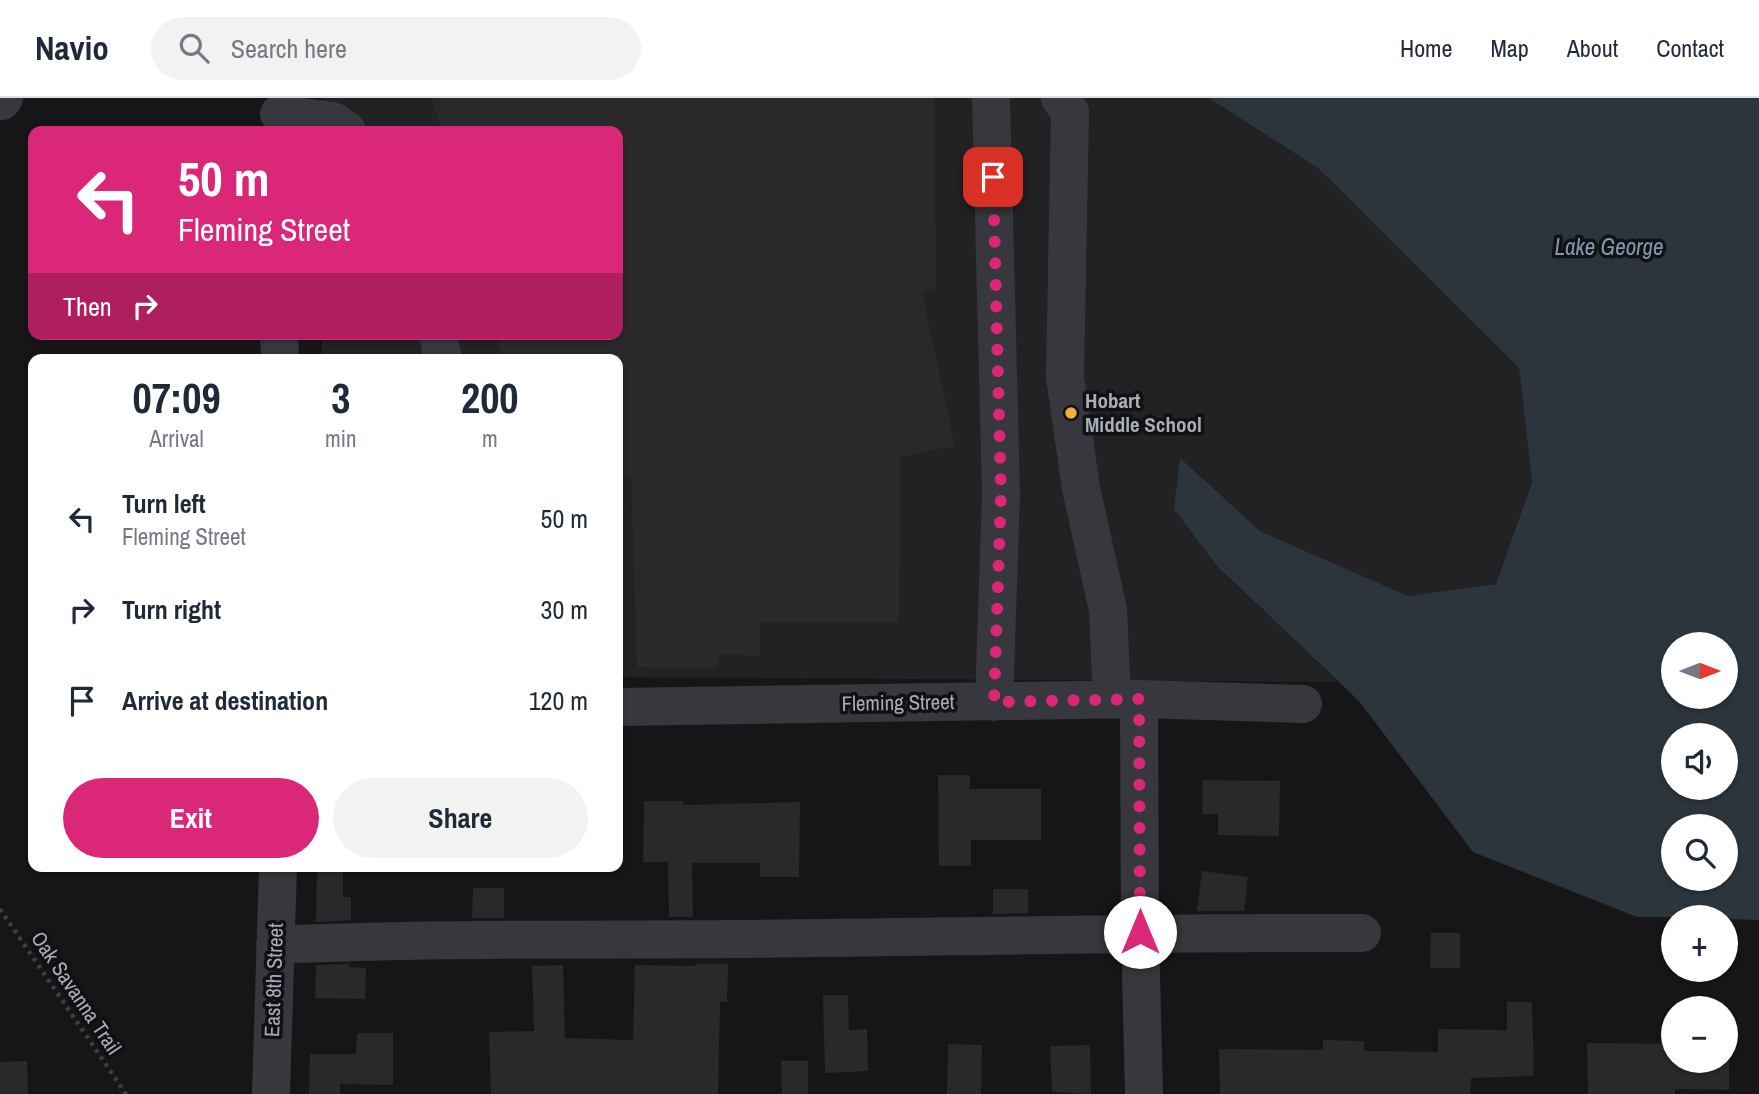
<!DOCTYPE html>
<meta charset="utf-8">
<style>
:root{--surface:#fff;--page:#f2f2f3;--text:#1f2937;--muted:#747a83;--line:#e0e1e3;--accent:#db2777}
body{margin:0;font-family:"Archivo Narrow",sans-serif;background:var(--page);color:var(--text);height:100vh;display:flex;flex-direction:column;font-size:26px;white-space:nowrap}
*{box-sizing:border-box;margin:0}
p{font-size:23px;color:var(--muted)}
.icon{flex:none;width:38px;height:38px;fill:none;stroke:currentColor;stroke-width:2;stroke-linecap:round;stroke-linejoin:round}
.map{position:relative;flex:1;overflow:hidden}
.panel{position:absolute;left:28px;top:256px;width:595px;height:518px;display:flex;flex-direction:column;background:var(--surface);border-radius:14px;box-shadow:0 2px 5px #0004}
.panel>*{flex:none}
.banner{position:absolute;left:28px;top:28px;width:595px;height:214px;border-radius:14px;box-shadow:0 2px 5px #0004;background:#db2777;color:#fff;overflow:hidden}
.needle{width:46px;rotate:90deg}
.fabs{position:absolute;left:1661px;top:534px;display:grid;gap:14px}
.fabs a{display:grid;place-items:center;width:77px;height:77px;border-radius:50%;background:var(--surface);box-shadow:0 2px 5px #0004;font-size:35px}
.pin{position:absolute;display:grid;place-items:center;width:60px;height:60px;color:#fff;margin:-30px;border-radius:14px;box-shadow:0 4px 10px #0006}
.me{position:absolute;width:77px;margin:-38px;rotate:0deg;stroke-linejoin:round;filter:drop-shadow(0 0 5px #0008)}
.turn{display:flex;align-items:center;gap:24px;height:147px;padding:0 35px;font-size:32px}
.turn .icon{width:91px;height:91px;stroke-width:2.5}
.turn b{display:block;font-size:49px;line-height:60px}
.then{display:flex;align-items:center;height:66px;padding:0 35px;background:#0003;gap:14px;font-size:26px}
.eta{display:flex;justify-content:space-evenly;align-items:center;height:119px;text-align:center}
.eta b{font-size:42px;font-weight:800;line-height:49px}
.action{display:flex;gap:14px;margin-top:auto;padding:14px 35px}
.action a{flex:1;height:80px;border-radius:42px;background:var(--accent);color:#fff;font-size:28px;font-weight:800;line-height:80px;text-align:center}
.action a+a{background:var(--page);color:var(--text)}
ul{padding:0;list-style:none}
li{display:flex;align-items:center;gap:21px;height:91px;padding:0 35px}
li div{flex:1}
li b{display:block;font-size:26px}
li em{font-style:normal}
header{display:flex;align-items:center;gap:42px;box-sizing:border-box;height:98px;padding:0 35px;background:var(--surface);border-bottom:2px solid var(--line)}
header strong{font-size:33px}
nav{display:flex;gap:38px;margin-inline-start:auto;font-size:24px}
.search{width:490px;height:63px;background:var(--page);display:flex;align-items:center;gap:18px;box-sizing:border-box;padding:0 24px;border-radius:38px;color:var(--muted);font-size:26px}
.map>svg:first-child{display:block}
.built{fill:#222225}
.water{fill:#2c353c;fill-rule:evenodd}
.building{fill:#29292c}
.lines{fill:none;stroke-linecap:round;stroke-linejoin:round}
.path{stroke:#3d3f44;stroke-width:4.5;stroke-dasharray:3.5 5;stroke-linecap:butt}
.minor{stroke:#37383d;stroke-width:38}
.route{stroke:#db2777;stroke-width:12;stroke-dasharray:0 21.6}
.poi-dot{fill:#f2b134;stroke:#111113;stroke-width:2.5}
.labels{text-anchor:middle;stroke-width:7;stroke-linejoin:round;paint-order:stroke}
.poi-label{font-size:21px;font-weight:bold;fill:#a8adb8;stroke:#111113;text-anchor:start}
.street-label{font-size:21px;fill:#a8adb8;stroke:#111113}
.water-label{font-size:23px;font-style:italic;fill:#7f9bb3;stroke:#111113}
</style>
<header>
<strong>Navio</strong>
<div class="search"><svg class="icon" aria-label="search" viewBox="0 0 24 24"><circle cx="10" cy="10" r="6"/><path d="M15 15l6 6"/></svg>Search here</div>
<nav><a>Home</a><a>Map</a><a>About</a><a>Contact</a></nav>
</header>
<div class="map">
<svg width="1759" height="996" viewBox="0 0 1759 996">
<rect width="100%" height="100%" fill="#161618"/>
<path class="built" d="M 323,0 L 1209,0 L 1319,71 L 1519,270 L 1532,384 L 1496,486 L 1408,498 L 1260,433 L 1180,361 L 1217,468 L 1338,584 L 618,579 L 618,261 L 322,261 L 322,236 L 618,236 L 618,33 L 322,33 Z"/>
<path class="water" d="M 1209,0 L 1759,0 L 1759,822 L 1726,821 L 1726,819 L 1637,819 L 1473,754 L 1359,603 L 1217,468 L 1174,411 L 1180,360 L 1260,433 L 1408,498 L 1496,486 L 1532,384 L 1519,270 L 1319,71 ZM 1673,546 L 1726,546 L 1726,598 L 1673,598 ZM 1673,637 L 1726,637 L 1726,690 L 1673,690 ZM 1673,728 L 1726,728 L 1726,780 L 1673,780 Z"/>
<path class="building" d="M 432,0 L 934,0 L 936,190 L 922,194 L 955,348 L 900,359 L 899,525 L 760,525 L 760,558 L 718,556 L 718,570 L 637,569 L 631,380 L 618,377 L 618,261 L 502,261 L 496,236 L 618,236 L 618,33 L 441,33 Z
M 938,677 L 970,677 L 970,691 L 1041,691 L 1041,742 L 971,742 L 971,768 L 939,768 Z
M 1203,682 L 1280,683 L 1279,738 L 1218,737 L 1218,716 L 1202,716 Z
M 644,703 L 683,703 L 683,707 L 800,704 L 799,779 L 760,779 L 760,765 L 692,765 L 693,819 L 669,819 L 668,764 L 643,764 Z
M 317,768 L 343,768 L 343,799 L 351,799 L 351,822 L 316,824 Z
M 1202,773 L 1248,779 L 1244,813 L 1197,813 Z
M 473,790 L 504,790 L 504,820 L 472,820 Z
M 993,791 L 1028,791 L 1028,815 L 993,816 Z
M 1431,835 L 1460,835 L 1460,870 L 1430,870 Z
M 349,866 L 349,869 L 366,870 L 365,901 L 315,900 L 316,867 Z
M 695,866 L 728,866 L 727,904 L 720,904 L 718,996 L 491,996 L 489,934 L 534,933 L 532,868 L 563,867 L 565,940 L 633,942 L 635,867 L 695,868 Z
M 823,897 L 848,897 L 849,932 L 867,931 L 868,973 L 825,975 Z
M 1507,904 L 1532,904 L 1534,978 L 1471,980 L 1470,996 L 1220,996 L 1219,951 L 1323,952 L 1323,942 L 1364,943 L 1364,953 L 1438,954 L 1438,931 L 1507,932 Z
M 357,935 L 393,935 L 393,987 L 340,986 L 340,996 L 309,996 L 310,956 L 356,956 Z
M 1587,945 L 1673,946 L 1673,962 L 1729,962 L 1729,992 L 1675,991 L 1675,996 L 1588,996 Z
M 948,946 L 982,947 L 981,996 L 947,996 Z
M 1090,947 L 1091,996 L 1052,994 L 1050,948 Z
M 27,963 L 28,996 L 0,996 L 0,964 Z
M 781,963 L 808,963 L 808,996 L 782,996 Z"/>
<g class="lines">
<path class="path" d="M 0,811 L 126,996"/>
<path class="minor" d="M 991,0 L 1001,396 L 994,604
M 1060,0 L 1070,14 L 1065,279 L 1081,390 L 1108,512 L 1112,602
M 2,3 L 4,0
M 279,16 L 333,23 L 347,33
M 279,236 L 280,261
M 438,236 L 443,261
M 1139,601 L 1140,834 L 1144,996
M 618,609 L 1139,601 L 1303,606
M 275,847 C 431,840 588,842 745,841 C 951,839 1156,834 1362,835
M 271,996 L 278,768"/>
</g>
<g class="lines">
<path class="route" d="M 993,79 L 1001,396 L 994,604 L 1139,601 L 1140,834"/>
</g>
<circle class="poi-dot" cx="1071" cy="315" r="7"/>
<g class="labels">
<g class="poi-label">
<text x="1085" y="310">Hobart<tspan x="1085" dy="24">Middle School</tspan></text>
</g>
<g class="street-label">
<text transform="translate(898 605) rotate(-1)" y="7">Fleming Street</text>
<text transform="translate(274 882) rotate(-88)" y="7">East 8th Street</text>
<text transform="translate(76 895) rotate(56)" y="7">Oak Savanna Trail</text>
</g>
<g class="water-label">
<text x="1609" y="157">Lake George</text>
</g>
</g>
</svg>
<div class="fabs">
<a><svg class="needle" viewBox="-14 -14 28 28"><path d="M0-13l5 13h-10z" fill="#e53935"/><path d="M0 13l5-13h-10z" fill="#747a83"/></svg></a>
<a><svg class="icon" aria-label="sound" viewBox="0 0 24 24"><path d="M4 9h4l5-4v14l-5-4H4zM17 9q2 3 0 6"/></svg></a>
<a><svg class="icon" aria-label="search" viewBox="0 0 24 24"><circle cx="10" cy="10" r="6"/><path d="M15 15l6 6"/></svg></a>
<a>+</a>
<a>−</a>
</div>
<div class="pin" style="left:993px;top:79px;background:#d93025"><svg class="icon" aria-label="arrive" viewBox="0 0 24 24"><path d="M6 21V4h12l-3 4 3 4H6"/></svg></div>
<svg class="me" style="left:1140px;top:834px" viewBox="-20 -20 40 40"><circle r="19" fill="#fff"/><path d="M0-13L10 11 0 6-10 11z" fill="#db2777"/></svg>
<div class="banner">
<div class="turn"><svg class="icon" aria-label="left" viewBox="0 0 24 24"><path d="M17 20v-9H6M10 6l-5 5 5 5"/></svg><div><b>50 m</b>Fleming Street</div></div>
<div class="then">Then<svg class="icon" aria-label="right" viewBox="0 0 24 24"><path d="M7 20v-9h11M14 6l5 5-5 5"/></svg></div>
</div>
<section class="panel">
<div class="eta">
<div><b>07:09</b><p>Arrival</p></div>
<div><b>3</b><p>min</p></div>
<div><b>200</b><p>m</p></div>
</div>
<ul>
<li><svg class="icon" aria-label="left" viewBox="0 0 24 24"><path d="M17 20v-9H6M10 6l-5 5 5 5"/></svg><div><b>Turn left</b><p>Fleming Street</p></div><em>50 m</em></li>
<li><svg class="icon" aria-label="right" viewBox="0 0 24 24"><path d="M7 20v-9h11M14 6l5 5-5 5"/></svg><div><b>Turn right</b></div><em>30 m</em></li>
<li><svg class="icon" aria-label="arrive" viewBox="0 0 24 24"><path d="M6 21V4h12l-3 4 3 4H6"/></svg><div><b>Arrive at destination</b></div><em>120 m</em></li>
</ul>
<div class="action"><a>Exit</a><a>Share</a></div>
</section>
</div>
